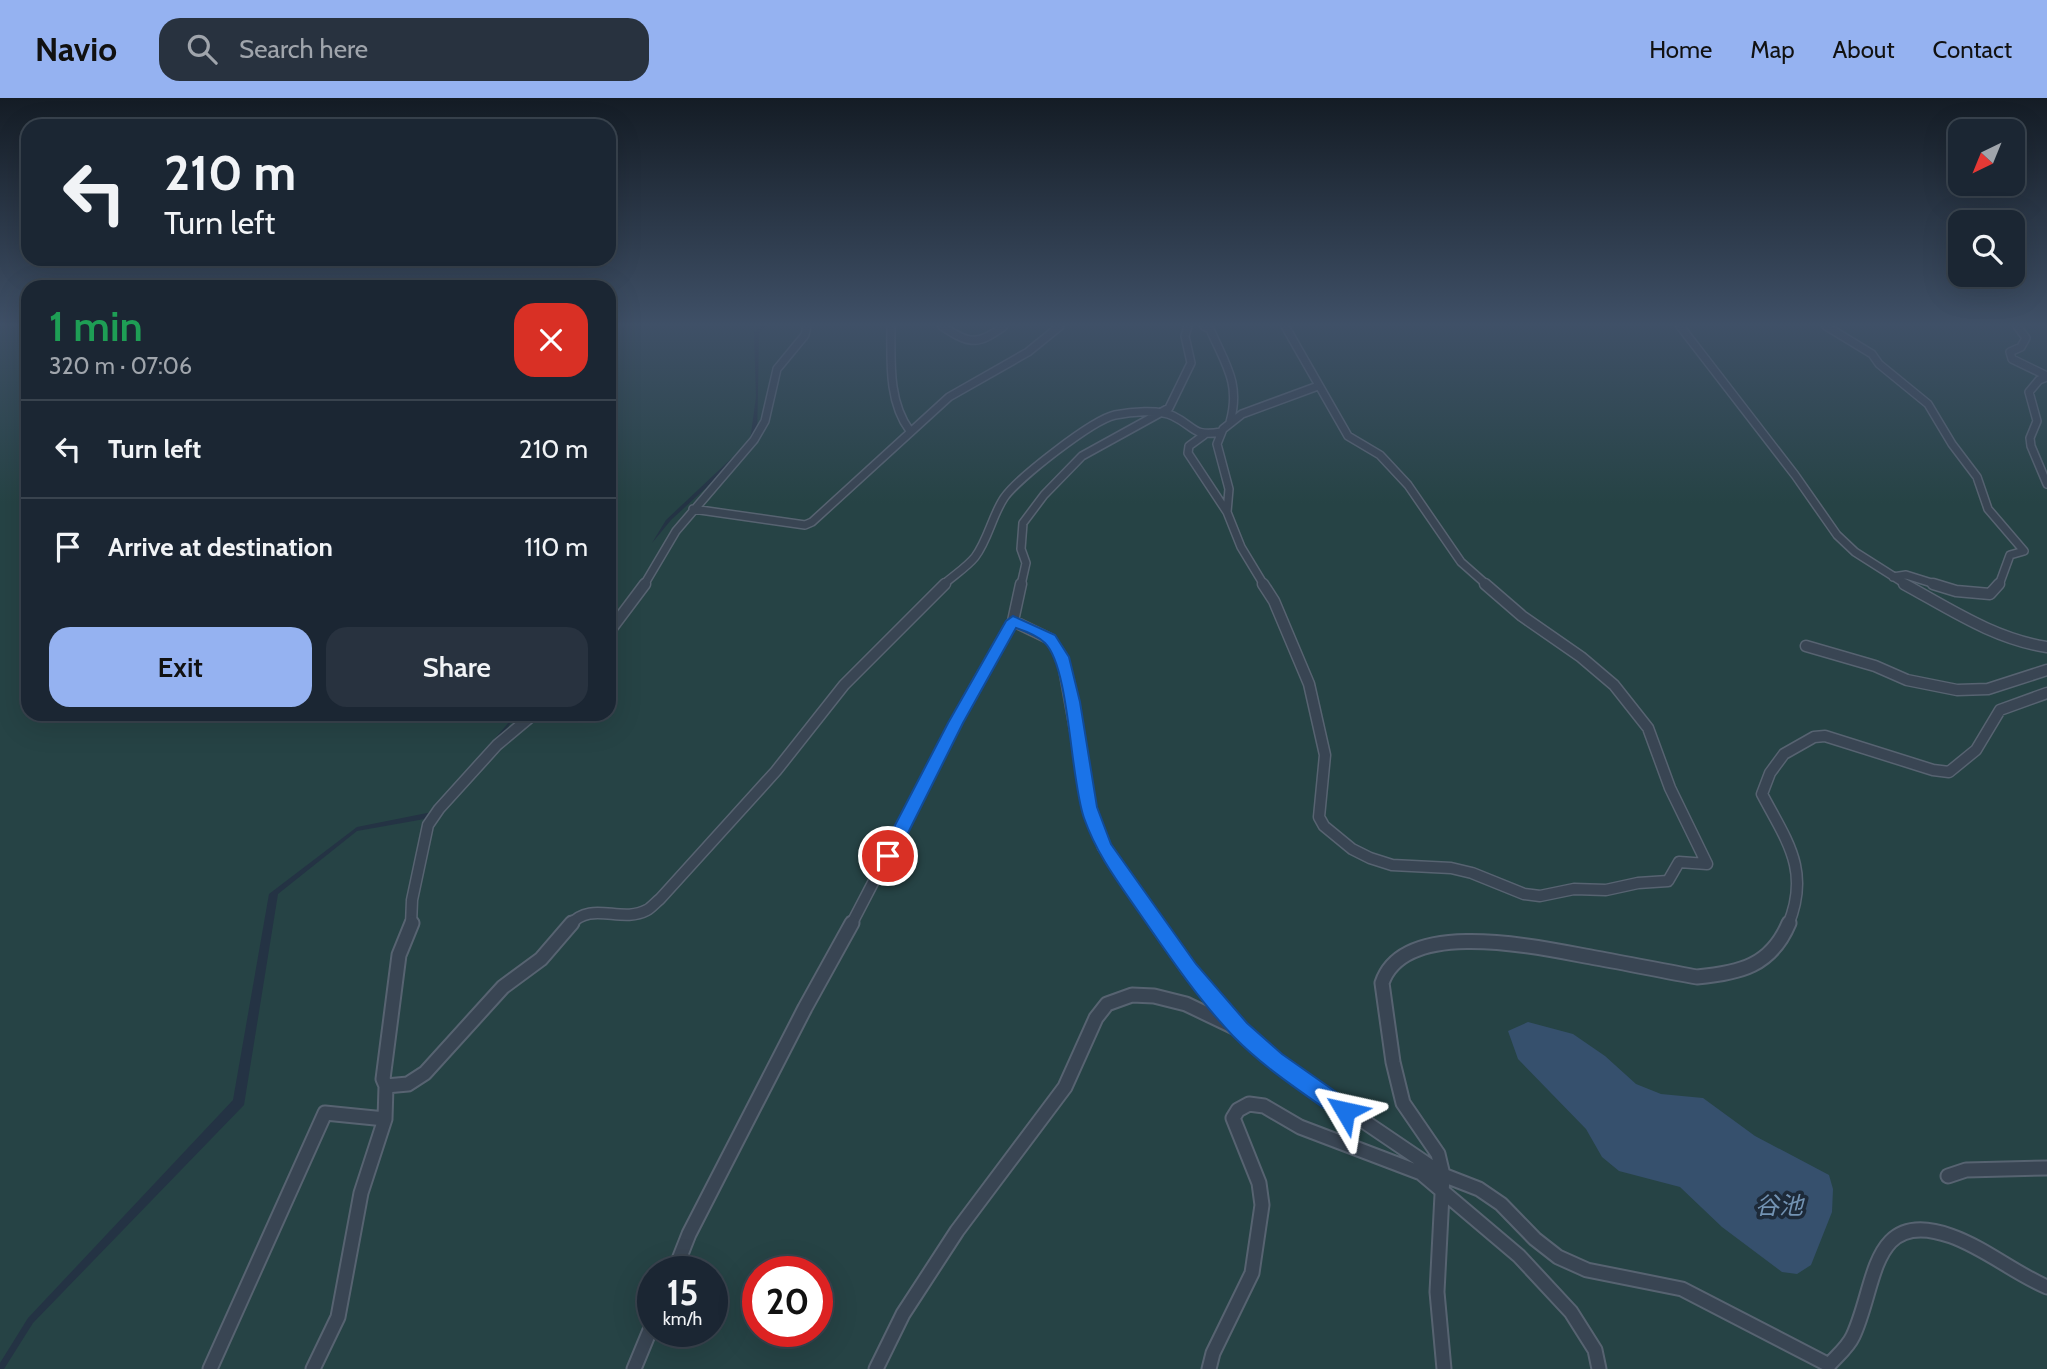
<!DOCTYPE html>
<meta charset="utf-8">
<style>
:root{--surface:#1b2633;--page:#28323f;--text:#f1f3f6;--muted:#a0a5ac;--line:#39434e;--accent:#95b2f1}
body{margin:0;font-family:Cabin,"Noto Sans JP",sans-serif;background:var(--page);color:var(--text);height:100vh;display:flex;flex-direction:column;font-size:26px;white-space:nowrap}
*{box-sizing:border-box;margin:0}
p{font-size:23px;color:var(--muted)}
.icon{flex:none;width:38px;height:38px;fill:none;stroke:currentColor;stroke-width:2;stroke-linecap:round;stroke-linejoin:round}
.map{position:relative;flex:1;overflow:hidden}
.drawer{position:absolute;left:21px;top:182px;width:595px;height:441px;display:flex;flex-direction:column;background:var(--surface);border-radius:21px;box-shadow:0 7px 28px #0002,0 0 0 2px var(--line)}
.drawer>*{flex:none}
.banner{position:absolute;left:21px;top:21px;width:595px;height:147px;border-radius:21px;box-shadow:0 7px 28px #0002,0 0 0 2px var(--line);background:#1b2633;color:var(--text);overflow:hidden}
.needle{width:46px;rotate:223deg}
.tools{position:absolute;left:1948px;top:21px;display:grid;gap:14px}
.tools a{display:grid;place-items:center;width:77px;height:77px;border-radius:14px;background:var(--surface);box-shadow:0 7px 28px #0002,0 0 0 2px var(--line);font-size:35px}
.speed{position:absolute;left:637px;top:1158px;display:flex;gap:14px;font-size:35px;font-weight:700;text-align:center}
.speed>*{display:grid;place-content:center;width:91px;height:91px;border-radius:50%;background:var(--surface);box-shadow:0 7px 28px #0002,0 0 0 2px var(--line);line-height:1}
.speed small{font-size:18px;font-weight:400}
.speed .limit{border:10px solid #d22;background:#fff;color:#111}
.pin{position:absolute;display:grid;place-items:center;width:60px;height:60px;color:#fff;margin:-30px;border:4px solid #fff;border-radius:50%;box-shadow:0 2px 7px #0007}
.me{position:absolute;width:77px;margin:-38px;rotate:306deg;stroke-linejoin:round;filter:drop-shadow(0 0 5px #0008)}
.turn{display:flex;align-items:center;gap:24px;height:147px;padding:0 28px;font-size:32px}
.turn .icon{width:91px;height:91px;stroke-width:2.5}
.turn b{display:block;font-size:49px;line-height:60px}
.round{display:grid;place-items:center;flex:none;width:74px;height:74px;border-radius:21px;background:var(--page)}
.head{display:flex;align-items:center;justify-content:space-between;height:119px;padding:0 28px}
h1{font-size:42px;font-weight:600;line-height:52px;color:#1e9e55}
.action{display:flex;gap:14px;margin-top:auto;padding:14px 28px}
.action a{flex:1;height:80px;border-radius:21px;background:var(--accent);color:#111;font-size:28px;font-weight:600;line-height:80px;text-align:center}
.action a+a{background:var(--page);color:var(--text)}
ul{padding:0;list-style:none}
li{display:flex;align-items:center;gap:21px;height:98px;padding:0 28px;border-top:2px solid var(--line)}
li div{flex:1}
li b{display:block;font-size:26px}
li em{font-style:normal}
header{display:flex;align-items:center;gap:42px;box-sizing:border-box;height:98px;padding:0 35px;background:var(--accent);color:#111}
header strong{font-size:33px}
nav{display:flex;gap:38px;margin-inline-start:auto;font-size:24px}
.search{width:490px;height:63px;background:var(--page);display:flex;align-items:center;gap:18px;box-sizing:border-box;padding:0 24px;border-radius:21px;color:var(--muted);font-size:26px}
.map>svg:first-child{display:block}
.green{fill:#264345;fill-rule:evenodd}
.water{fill:#36506d}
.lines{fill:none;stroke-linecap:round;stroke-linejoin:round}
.lane-far2-casing{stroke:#576371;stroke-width:10}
.lane-far1-casing{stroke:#576371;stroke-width:13}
.lane-casing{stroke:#576371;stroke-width:17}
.lane-far2{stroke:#394553;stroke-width:7}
.lane-far1{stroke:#394553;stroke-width:10}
.lane{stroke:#394553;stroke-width:13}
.route{fill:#1a73e8;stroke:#114b97;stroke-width:2}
.labels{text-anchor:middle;stroke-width:7;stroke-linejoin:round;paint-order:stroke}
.near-water-label{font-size:24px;font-style:italic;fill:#7393b3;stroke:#1d2a39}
</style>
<header>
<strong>Navio</strong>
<div class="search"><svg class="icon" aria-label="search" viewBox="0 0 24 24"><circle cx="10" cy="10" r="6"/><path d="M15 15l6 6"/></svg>Search here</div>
<nav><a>Home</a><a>Map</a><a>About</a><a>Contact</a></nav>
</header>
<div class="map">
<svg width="2047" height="1271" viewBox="0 0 2047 1271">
<rect width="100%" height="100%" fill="#243344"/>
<path class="green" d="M 0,228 L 28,228 L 28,616 L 516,616 L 432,714 L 357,729 L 269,796 L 233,1002 L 28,1220 L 0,1265 Z
M 609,228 L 760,228 L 754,234 L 756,299 L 750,343 L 666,422 L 652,445 L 671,422 L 757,343 L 759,235 L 765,228 L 2047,228 L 2047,1271 L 4,1271 L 33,1225 L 244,1007 L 278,796 L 357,733 L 436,719 L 518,616 L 609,616 ZM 653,1174 L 712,1174 L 712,1234 L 653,1234 ZM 758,1174 L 817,1174 L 817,1234 L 758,1234 Z"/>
<path class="water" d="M 1528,924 L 1573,936 L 1605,958 L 1636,986 L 1661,996 L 1703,1000 L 1755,1038 L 1829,1077 L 1833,1091 L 1832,1114 L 1811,1167 L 1797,1176 L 1782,1174 L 1722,1129 L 1680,1089 L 1619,1073 L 1602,1059 L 1586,1031 L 1518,961 L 1508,933 Z"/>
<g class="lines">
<g class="lane-far2-casing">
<path id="lane-far2" d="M 891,228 C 891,263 888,304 910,333
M 942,228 C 969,246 977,248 1004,228
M 1204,228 L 1210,231 C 1225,266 1241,285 1230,324
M 1285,228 L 1348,338 L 1380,357 L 1408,387 L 1461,464 L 1487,487
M 1680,228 L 1795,377 L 1837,437 L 1855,454 L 1907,487
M 1826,228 L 1872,256 L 1879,266 L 1928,306 L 1952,346 L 1977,379 L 1988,411 L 2024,453 L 2010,457 L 1999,487
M 2017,228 L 2026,240 L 2021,249 L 2010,254 L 2012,261 L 2047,278
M 2047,279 L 2039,282 L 2029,294 L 2037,323 L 2030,340 L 2031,348 L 2047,386
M 1204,337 L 1189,348 L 1188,355 L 1227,414
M 693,411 L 805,427 L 812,424 L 949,299 L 1028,254 L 1060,228
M 1893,479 L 1906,477 L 1938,487
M 644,487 L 676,433 L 754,342 L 765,323 L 777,271 L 805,237 L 807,228
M 943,487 C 953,478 967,469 975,459 C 988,442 992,418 1004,400 C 1017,381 1092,322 1115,317 C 1130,314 1159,311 1173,318 C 1196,329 1192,339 1221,334
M 1021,487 L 1026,465 L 1021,451 L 1023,425 L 1044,397 L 1082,358 L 1169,310 L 1191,265 L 1185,238 L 1188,228
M 1264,487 L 1241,449 L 1227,414 L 1229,391 L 1217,346 L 1223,331 L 1242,316 L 1318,288"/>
</g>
<g class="lane-far1-casing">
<path id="lane-far1" d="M 1263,486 L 1274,503 L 1309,586 L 1325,657 L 1319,719 L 1324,728 L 1352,751 L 1370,760 L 1392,767 L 1451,770 L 1472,775 L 1524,796 L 1540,798 L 1574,791 L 1606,792 L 1638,785 L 1668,783 L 1679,764 L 1707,766 L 1670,690 L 1648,630 L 1614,587 L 1581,559 L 1522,518 L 1485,486
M 1904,486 C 1950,511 1994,541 2047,549
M 1933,486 L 1956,493 L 1990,496 L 1999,486
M 1013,523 L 1050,541 L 1062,559 L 1089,709 L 1103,749 L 1157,827
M 609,534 L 645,486
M 1806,548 L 1875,568 L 1907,582 L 1957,592 L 1988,591 L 2047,572
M 411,827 L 412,802 L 428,727 L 439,711 L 497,647 L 534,616
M 570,827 C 591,802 621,826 647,812 C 651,810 656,804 660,801 L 776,673 L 844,587 L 945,486
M 851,827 L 968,602 L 1013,523 L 1021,486
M 1788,827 C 1811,772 1786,742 1762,696 L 1770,675 L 1784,656 L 1814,639 L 1825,638 L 1933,672 L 1949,674 L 1976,652 L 2000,612 L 2047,595"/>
</g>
<g class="lane-casing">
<path id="lane" d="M 412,825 L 399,857 L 383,981 L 386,988 L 408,986 L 425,975 L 503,889 L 541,861 L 572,825
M 1156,825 L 1189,872 L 1240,932 L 1275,963 L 1443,1077 L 1479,1091 L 1501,1106 L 1535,1141 L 1558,1159 L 1587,1172 L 1682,1191 L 1829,1267 C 1837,1258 1848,1249 1853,1238 C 1877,1187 1870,1109 1951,1138 C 1985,1150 2014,1175 2047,1189
M 1948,1078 L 1966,1072 L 2047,1070
M 674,1174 L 689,1136 L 805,910 L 852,825
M 210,1271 L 325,1015 L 385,1021
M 313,1271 L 338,1219 L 361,1095 L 385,1021 L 386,988
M 634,1271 L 653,1225
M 876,1271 L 903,1216 L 957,1133 L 1065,989 L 1096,920 L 1107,906 L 1132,897 L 1154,898 L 1186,906 L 1234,929
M 1209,1271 L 1213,1255 L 1252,1175 L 1262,1107 L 1259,1085 L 1233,1020 L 1238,1012 L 1249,1006 L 1264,1008 L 1300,1029 L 1421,1075 L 1519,1158 L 1571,1214 L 1595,1252 L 1599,1271
M 1444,1271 L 1437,1194 L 1443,1077 L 1438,1056 L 1403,1005 L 1393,964 L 1382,885 C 1405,817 1545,851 1596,860 C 1630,866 1663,873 1697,879 C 1740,875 1771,868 1789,825"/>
</g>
<use href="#lane-far2" class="lane-far2"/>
<use href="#lane-far1" class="lane-far1"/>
<use href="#lane" class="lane"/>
</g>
<linearGradient id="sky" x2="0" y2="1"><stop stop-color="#141c25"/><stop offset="0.56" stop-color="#3f5067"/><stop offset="1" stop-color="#3f5067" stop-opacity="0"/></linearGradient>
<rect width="2047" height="405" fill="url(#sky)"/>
<path class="route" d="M 1013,518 L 1055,537 L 1069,559 L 1080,604 L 1097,709 L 1111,746 L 1196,866 L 1247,925 L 1282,956 L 1353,1006 L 1356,1013 L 1353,1020 L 1345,1023 L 1338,1020 C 1302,994 1264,970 1233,938 C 1198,901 1169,858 1140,816 C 1118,784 1097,757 1084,720 C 1070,681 1070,570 1045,545 C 1038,538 1025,533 1016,530 L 963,625 L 894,763 L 882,763 L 879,758 L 948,625 L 1006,523 Z"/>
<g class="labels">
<g class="near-water-label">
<text x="1779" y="1116">谷池</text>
</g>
</g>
</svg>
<div class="tools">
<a><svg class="needle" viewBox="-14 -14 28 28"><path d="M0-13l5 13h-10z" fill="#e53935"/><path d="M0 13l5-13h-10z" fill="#a0a5ac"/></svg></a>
<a><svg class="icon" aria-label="search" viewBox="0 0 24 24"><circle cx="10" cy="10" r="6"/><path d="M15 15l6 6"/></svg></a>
</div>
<div class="speed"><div>15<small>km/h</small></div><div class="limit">20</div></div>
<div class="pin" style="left:888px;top:758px;background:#d93025"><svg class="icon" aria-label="arrive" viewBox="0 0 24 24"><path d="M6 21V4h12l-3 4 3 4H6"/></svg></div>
<svg class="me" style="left:1345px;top:1013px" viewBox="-20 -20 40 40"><path d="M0-17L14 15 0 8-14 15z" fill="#1a73e8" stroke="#fff" stroke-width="4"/></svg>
<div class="banner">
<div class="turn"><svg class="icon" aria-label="left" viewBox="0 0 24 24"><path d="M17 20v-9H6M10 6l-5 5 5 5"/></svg><div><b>210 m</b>Turn left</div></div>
</div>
<section class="drawer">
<div class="head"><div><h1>1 min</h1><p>320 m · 07:06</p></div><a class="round" style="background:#d93025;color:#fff"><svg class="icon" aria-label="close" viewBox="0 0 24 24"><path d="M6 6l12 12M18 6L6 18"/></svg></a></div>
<ul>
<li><svg class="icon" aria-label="left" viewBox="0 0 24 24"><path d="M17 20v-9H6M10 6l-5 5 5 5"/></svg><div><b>Turn left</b></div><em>210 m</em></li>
<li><svg class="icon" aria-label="arrive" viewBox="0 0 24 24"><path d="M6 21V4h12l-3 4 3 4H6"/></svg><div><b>Arrive at destination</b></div><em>110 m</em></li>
</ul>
<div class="action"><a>Exit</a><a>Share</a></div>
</section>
</div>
